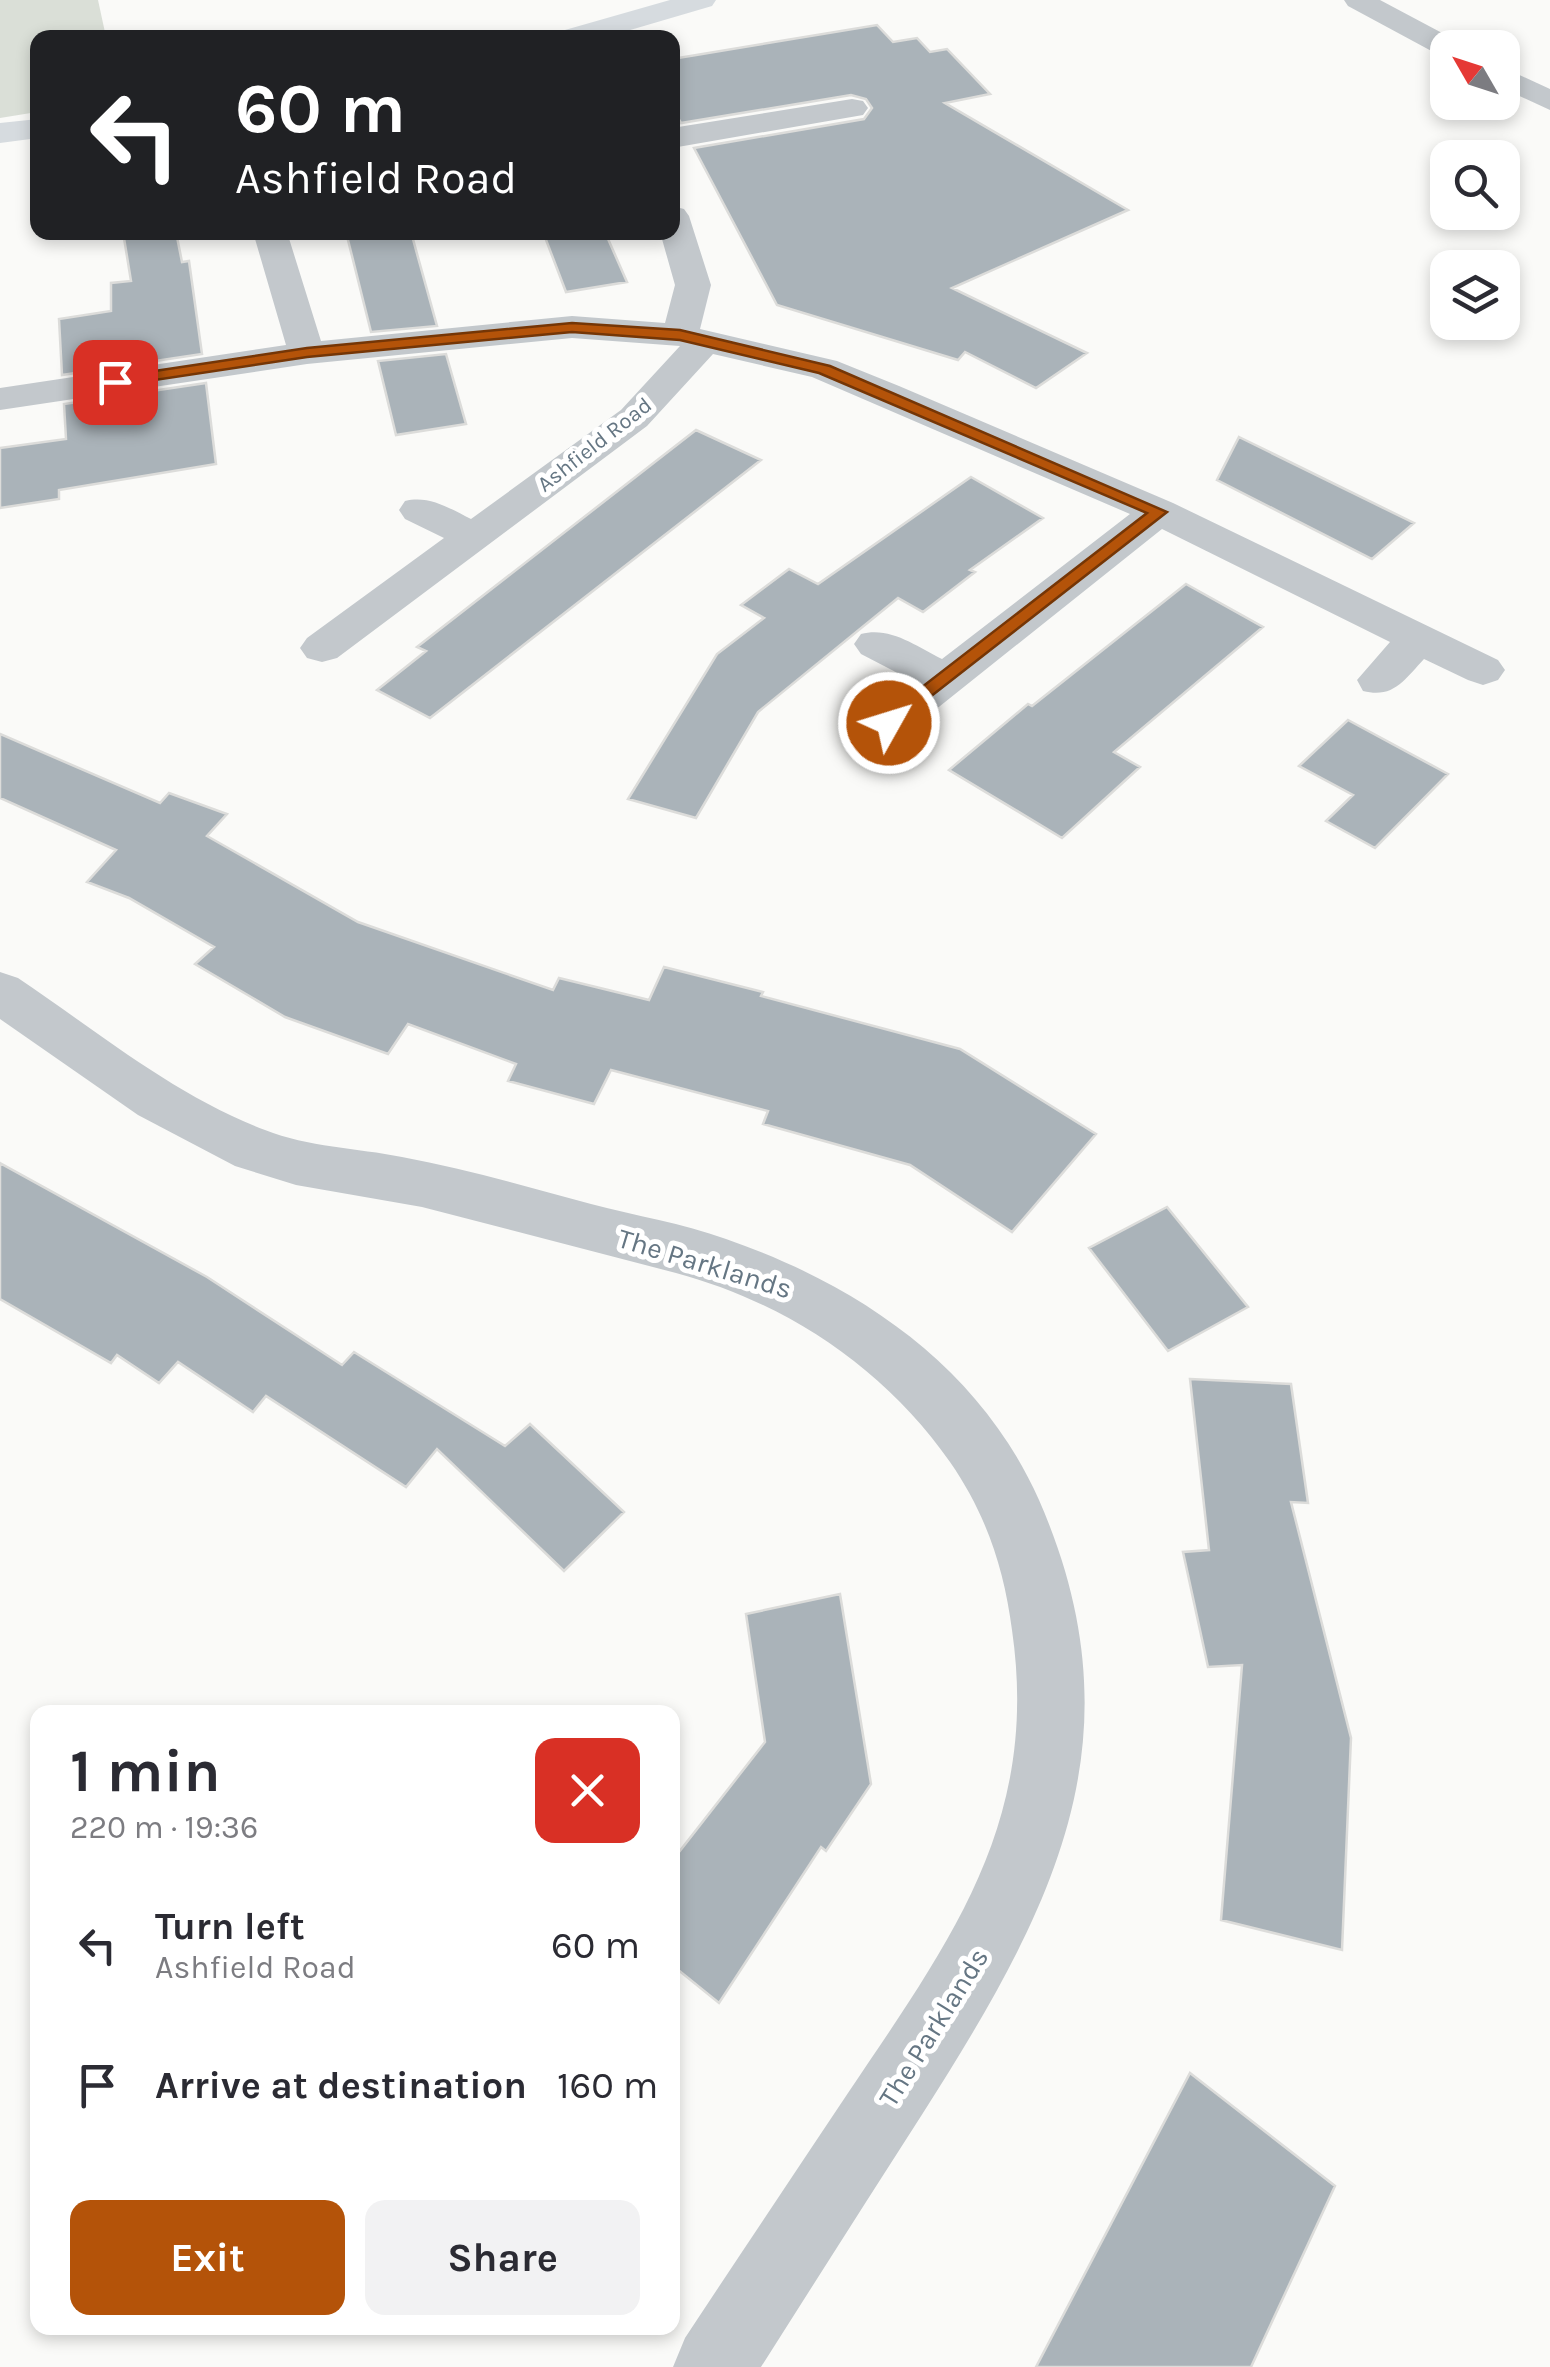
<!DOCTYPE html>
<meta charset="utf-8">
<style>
:root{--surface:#fff;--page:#f2f2f3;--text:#2b2b33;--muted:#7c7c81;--accent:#b45309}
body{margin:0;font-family:Karla,sans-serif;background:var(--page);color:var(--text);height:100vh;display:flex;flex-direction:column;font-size:38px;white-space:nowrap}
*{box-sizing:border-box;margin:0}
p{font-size:32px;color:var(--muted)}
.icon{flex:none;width:55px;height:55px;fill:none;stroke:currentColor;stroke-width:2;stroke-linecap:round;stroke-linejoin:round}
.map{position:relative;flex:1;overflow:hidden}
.drawer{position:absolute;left:30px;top:1705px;width:650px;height:630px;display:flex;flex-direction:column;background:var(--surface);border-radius:20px;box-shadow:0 5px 15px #0003}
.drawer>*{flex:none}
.guide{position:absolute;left:30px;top:30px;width:650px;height:210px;border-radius:20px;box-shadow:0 5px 15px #0003;background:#202124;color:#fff;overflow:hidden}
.needle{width:65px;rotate:309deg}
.tools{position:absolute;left:1430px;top:30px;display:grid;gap:20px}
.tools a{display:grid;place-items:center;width:90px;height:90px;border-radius:20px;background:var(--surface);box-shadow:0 5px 15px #0003;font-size:50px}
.pin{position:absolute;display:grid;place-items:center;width:85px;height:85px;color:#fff;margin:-42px;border-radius:20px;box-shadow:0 5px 15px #0006}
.me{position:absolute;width:110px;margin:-55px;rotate:51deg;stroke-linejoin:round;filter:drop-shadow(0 0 8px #0008)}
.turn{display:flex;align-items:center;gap:35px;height:210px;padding:0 40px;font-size:45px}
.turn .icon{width:130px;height:130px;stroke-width:2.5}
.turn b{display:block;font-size:70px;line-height:85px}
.round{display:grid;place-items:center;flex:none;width:105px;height:105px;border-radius:20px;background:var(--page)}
.summary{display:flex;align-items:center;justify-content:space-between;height:170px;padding:0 40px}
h1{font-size:60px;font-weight:700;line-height:75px}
.action{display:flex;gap:20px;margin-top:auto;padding:20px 40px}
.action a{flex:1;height:115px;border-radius:20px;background:var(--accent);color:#fff;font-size:40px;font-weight:700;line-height:115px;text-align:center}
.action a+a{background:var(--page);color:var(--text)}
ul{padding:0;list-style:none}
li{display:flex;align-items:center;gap:30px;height:140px;padding:0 40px}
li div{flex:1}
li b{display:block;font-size:38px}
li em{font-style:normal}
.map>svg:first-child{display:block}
.green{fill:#dadfd7}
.building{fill:#aab3b9;stroke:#dcdcda;stroke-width:2.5}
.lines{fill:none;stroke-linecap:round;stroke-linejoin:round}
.street{fill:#c3c8cc;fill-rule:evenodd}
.highway{fill:#d6dbdf;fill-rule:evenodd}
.route{fill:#b45309;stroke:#753606;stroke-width:2.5}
.labels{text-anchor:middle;stroke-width:10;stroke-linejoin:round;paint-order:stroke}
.far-street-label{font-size:22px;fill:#657683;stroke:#fff}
.street-label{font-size:28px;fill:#657683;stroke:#fff}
</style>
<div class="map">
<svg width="1550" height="2367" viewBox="0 0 1550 2367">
<rect width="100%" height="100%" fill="#fafaf8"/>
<path class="green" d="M 0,0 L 98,0 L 106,37 L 38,38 L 37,112 L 0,118 Z"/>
<path class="building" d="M 877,25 L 893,42 L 917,38 L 930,52 L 947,49 L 990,94 L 945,103 L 1128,210 L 952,288 L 1087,353 L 1036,388 L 965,352 L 958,360 L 777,305 L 694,148 L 864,119 L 872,108 L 866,99 L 851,95 L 681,123 L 672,107 L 672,59 Z
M 123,232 L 176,232 L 182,262 L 189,261 L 202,354 L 62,375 L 59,319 L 111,311 L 111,283 L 131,281 Z
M 346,232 L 411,232 L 437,326 L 371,332 Z
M 543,232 L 605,232 L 627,282 L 566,292 Z
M 446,354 L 466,424 L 396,435 L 378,361 Z
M 206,383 L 216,464 L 59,490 L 59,499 L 0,508 L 0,448 L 66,439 L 64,404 Z
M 696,430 L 761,460 L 430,718 L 377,690 L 426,651 L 417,647 Z
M 1239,437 L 1414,523 L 1372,559 L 1217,480 Z
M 971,477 L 1043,518 L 970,570 L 975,572 L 923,612 L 898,598 L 758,712 L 696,818 L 628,799 L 717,654 L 764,618 L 741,605 L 789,569 L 818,584 Z
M 1186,584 L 1263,627 L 1114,752 L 1140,767 L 1062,838 L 949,770 L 1028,704 L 1032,706 Z
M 1348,720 L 1448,774 L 1375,848 L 1326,821 L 1353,795 L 1299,766 Z
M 0,734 L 160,803 L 169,793 L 227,814 L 207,836 L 358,922 L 553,990 L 559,978 L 649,1000 L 664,967 L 763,992 L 761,996 L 960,1049 L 1096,1134 L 1012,1232 L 910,1165 L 763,1124 L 768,1111 L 611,1070 L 594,1104 L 508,1081 L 516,1064 L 408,1024 L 388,1054 L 285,1017 L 195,964 L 214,947 L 129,898 L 87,882 L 116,850 L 0,798 Z
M 0,1163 L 207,1277 L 342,1365 L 354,1352 L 505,1446 L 530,1424 L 624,1512 L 564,1571 L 437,1449 L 406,1487 L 266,1396 L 253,1412 L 178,1362 L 159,1383 L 117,1355 L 111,1363 L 0,1299 Z
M 1167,1207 L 1248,1307 L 1168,1351 L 1089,1248 Z
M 1190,1379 L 1291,1384 L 1308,1503 L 1291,1502 L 1351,1738 L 1342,1950 L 1221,1920 L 1242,1665 L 1208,1667 L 1183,1552 L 1209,1550 Z
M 840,1594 L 871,1784 L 826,1851 L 821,1847 L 719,2003 L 672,1965 L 672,1861 L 765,1742 L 746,1614 Z
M 1190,2073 L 1335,2186 L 1251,2367 L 1036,2367 Z"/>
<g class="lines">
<path class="street" d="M 1344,0 L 1380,0 L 1459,42 L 1463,48 L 1448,48 L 1448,57 L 1437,54 L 1348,6 Z
M 1502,67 L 1550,89 L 1550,110 L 1502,88 Z
M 852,99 L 863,101 L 868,108 L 863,115 L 672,148 L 672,128 Z
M 672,206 L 684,209 L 689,216 L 711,285 L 700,329 L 837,361 L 899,386 L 1173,503 L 1498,660 L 1505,670 L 1498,680 L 1483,685 L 1468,680 L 1424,659 C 1405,679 1394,699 1363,691 L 1357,680 L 1390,642 L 1162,529 L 905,734 L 889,739 L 873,734 L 867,723 L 873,712 L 913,681 L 861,654 L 854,644 L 861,634 C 890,626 916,646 942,659 L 1130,514 L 812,377 L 713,354 L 647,426 L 337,658 L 322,662 L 307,658 L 300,648 L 307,638 L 444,538 L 405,519 L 399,510 L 405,501 C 429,495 449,508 471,519 L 621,410 L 680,346 L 572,338 L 307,364 L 0,410 L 0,388 L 286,345 L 253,232 L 287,232 L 321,341 L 572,316 L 665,323 L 675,285 L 660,232 L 672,232 Z
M 0,972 L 18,978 C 97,1031 175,1096 265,1130 C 308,1147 357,1148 402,1157 C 466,1169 528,1187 591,1204 C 636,1216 682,1223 726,1239 C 859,1285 980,1367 1039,1500 C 1144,1740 1052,1910 923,2113 C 869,2197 815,2282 761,2367 L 673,2367 L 685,2338 C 739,2256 794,2174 848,2093 C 950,1941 1040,1823 1012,1630 C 1004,1568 986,1514 950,1462 C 884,1368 787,1303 676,1273 L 422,1207 L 296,1185 L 235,1166 L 138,1115 L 0,1019 Z"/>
<path class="highway" d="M 670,0 L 716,0 L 712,6 L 603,38 L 554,38 L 558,32 Z
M 38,119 L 38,138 L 0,143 L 0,123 Z"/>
</g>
<path class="route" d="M 572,323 L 680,330 L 830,366 L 1167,512 L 889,729 L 880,723 L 882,718 L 1147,513 L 819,373 L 680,340 L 572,332 L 307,357 L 115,386 L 107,382 L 115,377 L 307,348 Z"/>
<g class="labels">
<g class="far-street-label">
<text transform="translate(594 444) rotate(-38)" y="8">Ashfield Road</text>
</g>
<g class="street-label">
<text transform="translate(705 1263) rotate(17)" y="10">The Parklands</text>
<text transform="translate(933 2027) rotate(-58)" y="10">The Parklands</text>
</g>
</g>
</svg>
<div class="tools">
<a><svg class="needle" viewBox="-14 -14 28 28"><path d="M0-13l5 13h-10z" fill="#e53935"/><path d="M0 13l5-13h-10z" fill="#7c7c81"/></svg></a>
<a><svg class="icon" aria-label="search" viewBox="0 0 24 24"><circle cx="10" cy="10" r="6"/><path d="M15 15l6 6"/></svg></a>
<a><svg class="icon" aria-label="layers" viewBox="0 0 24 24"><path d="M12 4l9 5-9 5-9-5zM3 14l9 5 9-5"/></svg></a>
</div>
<div class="pin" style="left:115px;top:382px;background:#d93025"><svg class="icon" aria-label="arrive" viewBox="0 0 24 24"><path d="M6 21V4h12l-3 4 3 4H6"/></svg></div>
<svg class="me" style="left:889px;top:723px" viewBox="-20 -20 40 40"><circle r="17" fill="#b45309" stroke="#fff" stroke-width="3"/><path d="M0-11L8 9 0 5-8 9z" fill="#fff"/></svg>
<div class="guide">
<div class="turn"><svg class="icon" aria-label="left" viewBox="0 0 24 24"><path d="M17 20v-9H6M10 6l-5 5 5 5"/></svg><div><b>60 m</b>Ashfield Road</div></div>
</div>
<section class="drawer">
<div class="summary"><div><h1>1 min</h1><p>220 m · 19:36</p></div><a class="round" style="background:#d93025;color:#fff"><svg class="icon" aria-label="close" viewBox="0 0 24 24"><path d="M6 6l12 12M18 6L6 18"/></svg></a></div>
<ul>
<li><svg class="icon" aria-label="left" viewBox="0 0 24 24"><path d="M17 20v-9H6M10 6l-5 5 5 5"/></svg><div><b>Turn left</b><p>Ashfield Road</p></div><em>60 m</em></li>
<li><svg class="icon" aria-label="arrive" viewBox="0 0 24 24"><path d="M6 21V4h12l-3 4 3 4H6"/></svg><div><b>Arrive at destination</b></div><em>160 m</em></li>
</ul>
<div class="action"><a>Exit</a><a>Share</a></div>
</section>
</div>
